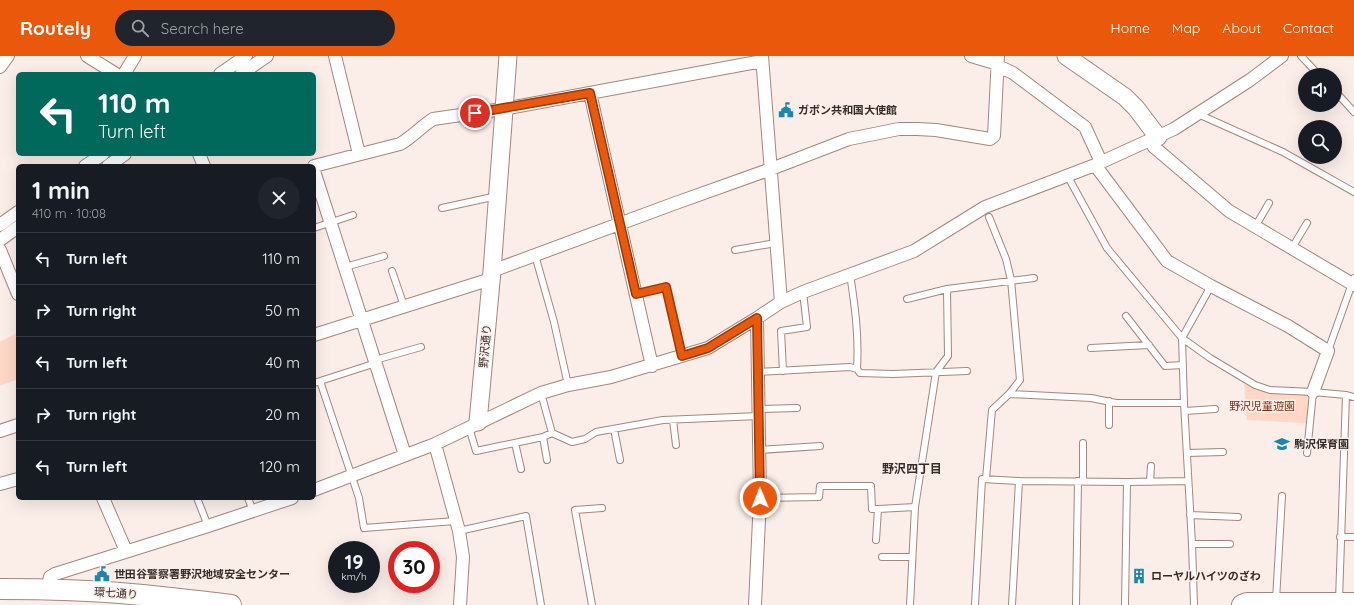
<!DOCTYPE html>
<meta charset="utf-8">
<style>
:root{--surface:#171b24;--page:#20242c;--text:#f1f3f6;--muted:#9ea1a6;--line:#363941;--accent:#ea580c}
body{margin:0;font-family:Quicksand,"Noto Sans JP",sans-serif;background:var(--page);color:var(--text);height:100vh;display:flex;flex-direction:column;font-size:15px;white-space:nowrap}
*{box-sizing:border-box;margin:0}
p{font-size:13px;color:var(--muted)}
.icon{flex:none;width:22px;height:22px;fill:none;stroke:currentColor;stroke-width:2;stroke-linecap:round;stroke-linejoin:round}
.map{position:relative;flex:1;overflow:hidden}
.side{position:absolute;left:16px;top:108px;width:300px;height:336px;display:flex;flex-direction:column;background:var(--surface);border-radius:6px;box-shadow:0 4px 16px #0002}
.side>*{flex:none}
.hud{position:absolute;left:16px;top:16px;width:300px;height:84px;border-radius:6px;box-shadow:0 4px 16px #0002;background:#00695c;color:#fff;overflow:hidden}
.controls{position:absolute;left:1298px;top:12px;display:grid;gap:8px}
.controls a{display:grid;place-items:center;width:44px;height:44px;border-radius:50%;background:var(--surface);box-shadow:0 4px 16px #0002;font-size:20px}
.speed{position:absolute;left:328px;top:485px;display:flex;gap:8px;font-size:20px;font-weight:700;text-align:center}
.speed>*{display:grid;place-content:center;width:52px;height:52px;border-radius:50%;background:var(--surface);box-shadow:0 4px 16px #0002;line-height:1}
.speed small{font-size:10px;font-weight:400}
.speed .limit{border:6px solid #d22;background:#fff;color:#111}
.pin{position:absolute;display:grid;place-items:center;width:34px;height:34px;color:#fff;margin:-17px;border:2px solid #fff;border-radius:50%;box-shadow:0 1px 4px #0007}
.me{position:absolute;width:44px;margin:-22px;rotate:359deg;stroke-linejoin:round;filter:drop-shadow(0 0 3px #0008)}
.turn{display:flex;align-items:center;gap:14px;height:84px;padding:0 16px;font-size:18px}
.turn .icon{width:52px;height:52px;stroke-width:2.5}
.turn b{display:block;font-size:28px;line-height:34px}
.round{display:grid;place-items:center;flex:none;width:42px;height:42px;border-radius:21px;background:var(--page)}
.head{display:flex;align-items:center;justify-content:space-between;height:68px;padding:0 16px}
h1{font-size:24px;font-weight:700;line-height:30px}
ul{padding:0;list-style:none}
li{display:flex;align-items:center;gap:12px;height:52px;padding:0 16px;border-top:1px solid var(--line)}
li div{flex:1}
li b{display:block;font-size:15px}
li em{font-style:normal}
header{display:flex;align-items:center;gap:24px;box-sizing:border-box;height:56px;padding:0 20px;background:var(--accent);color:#fff}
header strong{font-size:19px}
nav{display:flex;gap:22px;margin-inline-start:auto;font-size:14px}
.search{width:280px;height:36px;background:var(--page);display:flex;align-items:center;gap:10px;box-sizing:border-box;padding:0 14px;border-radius:22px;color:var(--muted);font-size:15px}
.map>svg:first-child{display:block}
.green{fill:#fed7c7}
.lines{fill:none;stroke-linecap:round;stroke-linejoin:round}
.lane-casing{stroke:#a3877c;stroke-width:8}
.street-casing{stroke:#a3877c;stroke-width:14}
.secondary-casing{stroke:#a3877c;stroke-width:19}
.primary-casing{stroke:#a3877c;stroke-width:22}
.lane{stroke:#fff;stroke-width:6}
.street{stroke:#fff;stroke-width:12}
.secondary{stroke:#fff;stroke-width:17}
.primary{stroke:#fff;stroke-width:20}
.route-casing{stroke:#983908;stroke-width:10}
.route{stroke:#ea580c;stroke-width:7}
.labels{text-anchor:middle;stroke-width:3;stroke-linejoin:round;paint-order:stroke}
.poi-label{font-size:11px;font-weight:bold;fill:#372c27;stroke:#fbeee9;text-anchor:start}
.street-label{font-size:11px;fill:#372c27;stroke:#fbeee9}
.park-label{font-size:11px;fill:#763213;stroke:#fbeee9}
.neighbourhood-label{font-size:12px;font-weight:bold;fill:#372c27;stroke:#fbeee9}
</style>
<header>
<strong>Routely</strong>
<div class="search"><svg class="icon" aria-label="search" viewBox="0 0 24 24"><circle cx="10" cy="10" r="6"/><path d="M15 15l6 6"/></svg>Search here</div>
<nav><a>Home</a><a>Map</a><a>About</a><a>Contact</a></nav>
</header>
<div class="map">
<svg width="1354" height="549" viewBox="0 0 1354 549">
<rect width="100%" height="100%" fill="#fbeee9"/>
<path class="green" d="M 18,276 L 18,323 L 0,330 L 0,286 Z
M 1244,328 C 1267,338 1285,337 1309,339 L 1306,367 L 1247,364 Z"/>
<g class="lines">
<g class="lane-casing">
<path id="lane" d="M 1301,0 L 1319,19
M 1335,35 L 1354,56
M 1198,58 L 1283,96 L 1354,136
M 1067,119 L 1107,192 L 1182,282 L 1210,302 L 1255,329 L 1270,334 L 1313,336 L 1346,339 L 1354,341
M 442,152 L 497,140
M 1255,171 L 1269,147
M 314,172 L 353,159
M 1292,192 L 1307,167
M 735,194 L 776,187
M 535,199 L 554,266 L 568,329
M 345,211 L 384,200
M 392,215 L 404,250
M 850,218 C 855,251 859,279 857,313
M 636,238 L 666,231 L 682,300
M 907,243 L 947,233 L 1034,222
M 1126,260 L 1165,310 L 1183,309
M 1091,292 L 1149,289
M 1328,295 L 1354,222
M 375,304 L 421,291
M 783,315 L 781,275 L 807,271 L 803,236
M 758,316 L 850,311 L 857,313 L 860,317 L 893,318 L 967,315
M 320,325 L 359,442 L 364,472 L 455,465
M 314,327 L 376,307
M 541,337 L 552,377
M 1009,338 L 1091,342 L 1116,347 L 1184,347
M 759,353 L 797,352
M 1185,355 L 1215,353
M 673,364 L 676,389
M 1109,369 L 1109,345
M 469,371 L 476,395 L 543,381 L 552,377 L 572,386 L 585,383 L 596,376 L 663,364 L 759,360
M 614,373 L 620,404
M 543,381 L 547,404
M 515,387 L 521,413
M 1083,387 L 1083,425
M 760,394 L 820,390
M 1187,397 L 1223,396
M 1307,397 L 1313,336
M 986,423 L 992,354 L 1009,338 L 1020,324 L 1011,224 L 1006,203 L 989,161
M 1150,426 L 1151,410
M 197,442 L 208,470
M 248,442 L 253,455
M 760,442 L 819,441 L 820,430 L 871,430 L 872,453 L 878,453 L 915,451
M 1190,459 L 1238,461
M 459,475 L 526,460 L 541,549
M 1340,481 L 1354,481
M 876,484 L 878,453
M 1192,488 L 1230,488
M 882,501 L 912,501
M 1276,544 L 1282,440
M 1339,544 L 1346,339
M 592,549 L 575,454 L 602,452
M 910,549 L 915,451 L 936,316 L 948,300 L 947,233
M 975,549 L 982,423 L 1019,425 L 1127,426 L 1188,425
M 1012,549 L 1019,425
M 1076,549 L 1078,425
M 1125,549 L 1127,426
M 1194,549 L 1192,488 L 1184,347 L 1182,282 L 1211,230"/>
</g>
<g class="street-casing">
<path id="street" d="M 87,0 L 116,18
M 335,0 L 359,98
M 762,0 L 781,246
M 971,0 L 998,8
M 998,10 L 1013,17 L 1085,71 L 1101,106
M 0,11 L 8,0
M 124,18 L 135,0
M 220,18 L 246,0
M 241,18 L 267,0
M 590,37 L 652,310
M 1150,85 L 1154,91 L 1229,155 L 1354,229
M 199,98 L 204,110
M 1095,109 L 1167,205 L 1211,230 L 1288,270 L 1328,295 L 1313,336
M 85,110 L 103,98
M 108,110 L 125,98
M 314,110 L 400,88 C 412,81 421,71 433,63 L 503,53 L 762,5
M 314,115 L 405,399
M 0,169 L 18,156
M 0,184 L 18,171
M 0,194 L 18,238
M 492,215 L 673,148 L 771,113 L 849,83 L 899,73 L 917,73 L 936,74 L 990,83 L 994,80 L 998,0
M 314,279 L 491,223
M 0,375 L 18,369
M 435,388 L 459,475 L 463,501 L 460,549
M 0,428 L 18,423
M 314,434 L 435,388 L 541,337 L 568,329 L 611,321 L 708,292 L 757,262 L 781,246 L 803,236 L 914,195 L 985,151 L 1095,109 L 1174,73 L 1250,24 L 1282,0
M 103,442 L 126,495
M 47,533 L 50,521 L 55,518 L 208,470 L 292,442
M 755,549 L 760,442 L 757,262"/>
</g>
<g class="secondary-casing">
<path id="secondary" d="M 1066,0 L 1125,41 L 1136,52 L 1158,81
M 478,366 L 492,215 L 508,0"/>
</g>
<g class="primary-casing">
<path id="primary" d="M 0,533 C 44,533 87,534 131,538 C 165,541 198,545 231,549
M 1242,549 L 1247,547 L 1354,547"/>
</g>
<use href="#lane" class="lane"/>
<use href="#street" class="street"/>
<use href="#secondary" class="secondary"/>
<use href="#primary" class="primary"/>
</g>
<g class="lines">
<g class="route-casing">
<path id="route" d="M 475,57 L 590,37 L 636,238 L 666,231 L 682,300 L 708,292 L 757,262 L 760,442"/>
</g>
<use href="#route" class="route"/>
</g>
<defs>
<g id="civic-bare" transform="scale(1.2)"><path d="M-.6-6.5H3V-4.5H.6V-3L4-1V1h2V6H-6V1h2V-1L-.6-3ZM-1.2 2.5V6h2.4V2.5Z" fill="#1d86ae" stroke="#fbeee9" stroke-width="2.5" paint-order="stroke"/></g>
<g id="school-bare" transform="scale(1.2)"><path d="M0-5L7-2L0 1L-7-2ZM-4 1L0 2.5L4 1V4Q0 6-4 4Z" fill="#1d86ae" stroke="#fbeee9" stroke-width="2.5" paint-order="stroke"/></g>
<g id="building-bare" transform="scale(1.2)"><path d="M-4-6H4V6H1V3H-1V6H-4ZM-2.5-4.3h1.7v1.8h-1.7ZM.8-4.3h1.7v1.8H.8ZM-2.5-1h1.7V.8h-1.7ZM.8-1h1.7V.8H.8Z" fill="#1d86ae" stroke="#fbeee9" stroke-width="2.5" paint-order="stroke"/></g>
</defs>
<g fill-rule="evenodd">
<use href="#civic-bare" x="786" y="54"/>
<use href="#school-bare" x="1282" y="388"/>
<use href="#civic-bare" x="102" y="518"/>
<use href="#building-bare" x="1139" y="520"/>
</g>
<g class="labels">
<g class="poi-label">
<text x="798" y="58">ガボン共和国大使館</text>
<text x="1294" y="392">駒沢保育園</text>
<text x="114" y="522">世田谷警察署野沢地域安全センター</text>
<text x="1151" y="524">ローヤルハイツのざわ</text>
</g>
<g class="street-label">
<text transform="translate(485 290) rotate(-85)" y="4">野沢通り</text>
<text transform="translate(116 537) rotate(4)" y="4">環七通り</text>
</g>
<g class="park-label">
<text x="1262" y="354">野沢児童遊園</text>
</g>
<g class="neighbourhood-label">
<text x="912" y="417">野沢四丁目</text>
</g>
</g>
</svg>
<div class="controls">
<a><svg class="icon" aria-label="sound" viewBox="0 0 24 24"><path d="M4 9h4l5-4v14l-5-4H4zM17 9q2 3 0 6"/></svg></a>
<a><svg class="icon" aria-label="search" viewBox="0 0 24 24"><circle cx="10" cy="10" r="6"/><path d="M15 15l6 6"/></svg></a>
</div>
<div class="speed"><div>19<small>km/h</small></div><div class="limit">30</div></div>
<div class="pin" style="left:475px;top:57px;background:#d93025"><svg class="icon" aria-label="arrive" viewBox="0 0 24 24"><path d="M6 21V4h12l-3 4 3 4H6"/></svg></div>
<svg class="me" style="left:760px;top:442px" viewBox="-20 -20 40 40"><circle r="17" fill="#ea580c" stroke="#fff" stroke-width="3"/><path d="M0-11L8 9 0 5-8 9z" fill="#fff"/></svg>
<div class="hud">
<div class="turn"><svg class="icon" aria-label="left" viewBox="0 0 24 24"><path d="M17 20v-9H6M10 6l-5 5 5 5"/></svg><div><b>110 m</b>Turn left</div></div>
</div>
<section class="side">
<div class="head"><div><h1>1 min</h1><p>410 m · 10:08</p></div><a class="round"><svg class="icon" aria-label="close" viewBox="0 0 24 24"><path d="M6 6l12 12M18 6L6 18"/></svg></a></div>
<ul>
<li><svg class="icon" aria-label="left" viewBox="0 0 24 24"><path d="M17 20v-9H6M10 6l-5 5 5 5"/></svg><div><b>Turn left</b></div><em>110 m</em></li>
<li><svg class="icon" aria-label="right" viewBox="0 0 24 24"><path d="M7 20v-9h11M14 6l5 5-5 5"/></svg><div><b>Turn right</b></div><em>50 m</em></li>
<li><svg class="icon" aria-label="left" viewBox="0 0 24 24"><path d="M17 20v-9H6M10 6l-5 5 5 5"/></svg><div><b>Turn left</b></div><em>40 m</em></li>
<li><svg class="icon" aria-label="right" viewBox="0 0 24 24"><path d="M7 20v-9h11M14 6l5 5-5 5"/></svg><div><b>Turn right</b></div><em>20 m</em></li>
<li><svg class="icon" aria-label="left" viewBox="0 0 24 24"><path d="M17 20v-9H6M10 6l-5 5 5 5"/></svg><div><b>Turn left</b></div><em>120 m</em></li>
</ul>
</section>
</div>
